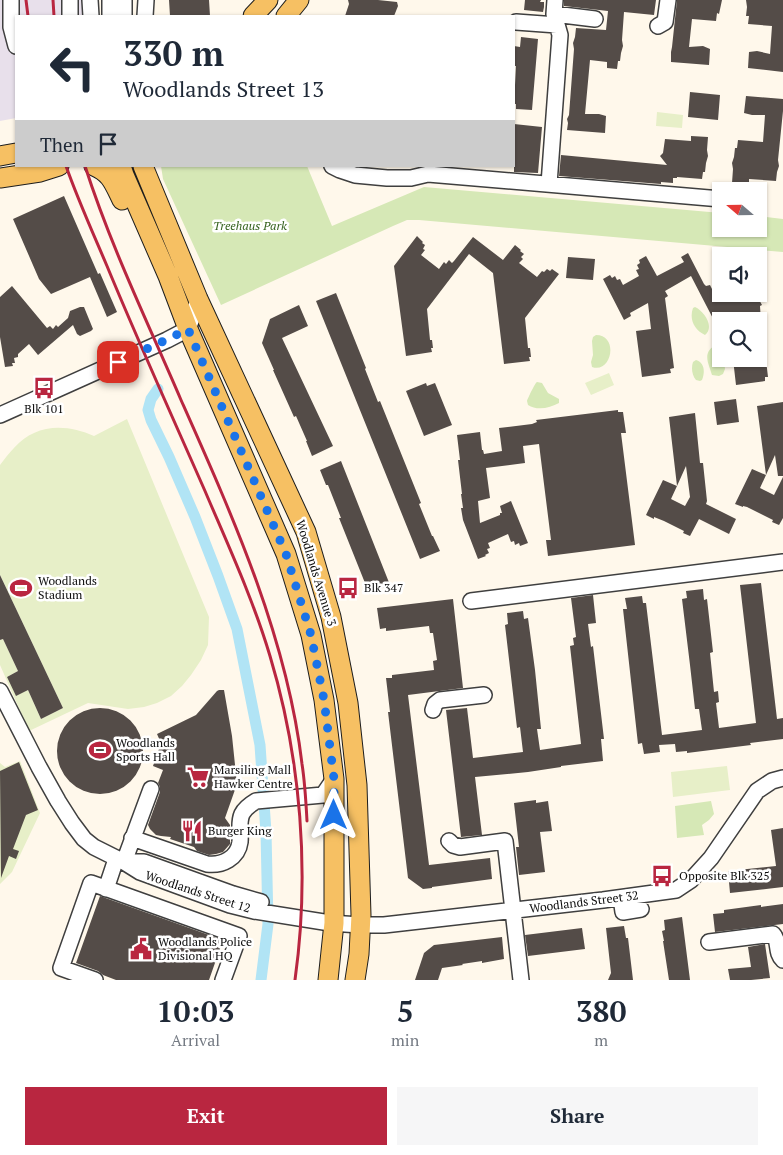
<!DOCTYPE html>
<style>
:root{--surface:#fff;--page:#f6f6f7;--text:#1f2937;--muted:#747a83;--accent:#b92640}
body{margin:0;font-family:"PT Serif",serif;background:var(--page);color:var(--text);height:100vh;display:flex;flex-direction:column;font-size:19px;white-space:nowrap}
*{box-sizing:border-box;margin:0}
p{font-size:16px;color:var(--muted)}
.icon{flex:none;width:28px;height:28px;fill:none;stroke:currentColor;stroke-width:2;stroke-linecap:round;stroke-linejoin:round}
.map{position:relative;height:980px;overflow:hidden}
.sheet{display:flex;flex-direction:column;background:var(--surface);flex:1}
.sheet>*{flex:none}
.guide{position:absolute;left:15px;top:15px;width:500px;height:152px;border-radius:0px;box-shadow:0 1px 4px #0004;background:#fff;color:var(--text);overflow:hidden}
.needle{width:32px;rotate:290deg}
.controls{position:absolute;left:712px;top:182px;display:grid;gap:10px}
.controls a{display:grid;place-items:center;width:55px;height:55px;border-radius:0px;background:var(--surface);box-shadow:0 1px 4px #0004;font-size:25px}
.pin{position:absolute;display:grid;place-items:center;width:42px;height:42px;color:#fff;margin:-21px;border-radius:10px;box-shadow:0 2px 8px #0006}
.me{position:absolute;width:55px;margin:-28px;rotate:0deg;stroke-linejoin:round;filter:drop-shadow(0 0 4px #0008)}
.turn{display:flex;align-items:center;gap:18px;height:105px;padding:0 25px;font-size:22px}
.turn .icon{width:65px;height:65px;stroke-width:2.5}
.turn b{display:block;font-size:35px;line-height:42px}
.then{display:flex;align-items:center;height:48px;padding:0 25px;background:#0003;gap:10px;font-size:19px}
.eta{display:flex;justify-content:space-evenly;align-items:center;height:85px;text-align:center}
.eta b{font-size:30px;font-weight:700;line-height:35px}
.button{display:flex;gap:10px;margin-top:auto;padding:10px 25px}
.button a{flex:1;height:58px;border-radius:0px;background:var(--accent);color:#fff;font-size:20px;font-weight:700;line-height:58px;text-align:center}
.button a+a{background:var(--page);color:var(--text)}
.map>svg:first-child{display:block}
.industrial{fill:#e8e0eb}
.green{fill:#d6e8b6}
.pitch{fill:#e7efc8}
.lines{fill:none;stroke-linecap:round;stroke-linejoin:round}
.canal{stroke:#b1e4f5;stroke-width:11}
.building{fill:#544c48}
.minor-casing{stroke:#3f3f3f;stroke-width:18}
.major-casing{stroke:#1d1d1d;stroke-width:21}
.minor{stroke:#fff;stroke-width:15}
.major{stroke:#f6c063;stroke-width:19}
.rail{stroke:#b92640;stroke-width:3}
.route{stroke:#1a73e8;stroke-width:9;stroke-dasharray:0 16.2}
.labels{text-anchor:middle;stroke-width:5;stroke-linejoin:round;paint-order:stroke}
.park-label{font-size:12px;font-style:italic;fill:#35621e;stroke:#fff}
.poi-label{font-size:12px;fill:#0c0c0c;stroke:#fff;text-anchor:start}
.street-label{font-size:12px;fill:#0c0c0c;stroke:#fff}
</style>
<div class="map">
<svg width="783" height="980" viewBox="0 0 783 980">
<rect width="100%" height="100%" fill="#fff8eb"/>
<path class="industrial" d="M 0,0 L 83,0 L 84,16 L 16,16 L 16,118 L 0,121 Z"/>
<path class="green" d="M 161,166 L 307,166 L 332,226 L 424,187 L 721,213 L 721,229 L 759,229 L 759,216 L 783,219 L 783,252 L 419,220 L 407,220 L 393,226 L 221,305 L 163,179 Z
M 695,307 C 704,311 715,327 705,335 C 694,330 689,319 693,308 Z
M 596,335 C 619,335 612,374 592,367 L 591,362 L 593,355 L 592,341 L 593,337 Z
M 714,346 L 718,348 L 721,351 L 721,359 L 724,359 L 725,369 L 723,374 L 719,376 L 712,375 C 709,364 702,354 714,346 Z
M 696,360 C 705,363 705,372 702,380 L 700,381 L 696,380 C 692,375 691,368 693,362 Z
M 537,382 L 542,383 L 548,393 L 559,399 L 559,403 C 550,408 537,411 528,405 L 527,401 C 528,398 535,383 537,382 Z
M 711,801 L 714,814 L 709,820 L 702,825 L 704,835 L 677,838 L 675,806 Z"/>
<path class="pitch" d="M 657,112 L 683,115 L 682,128 L 656,126 Z
M 609,373 L 614,385 L 591,395 L 585,383 Z
M 127,419 L 209,617 L 208,645 L 201,660 L 191,675 L 182,686 L 171,696 L 157,703 L 144,707 L 128,709 L 88,703 L 29,731 L 0,665 L 0,640 L 3,639 L 18,671 L 7,677 L 16,695 L 28,690 L 41,719 L 63,708 L 0,575 L 0,465 C 9,453 20,439 34,433 C 54,424 75,428 94,436 Z
M 20,761 L 40,813 L 12,872 L 0,884 L 0,763 L 5,767 Z
M 727,766 L 730,790 L 673,797 L 671,772 Z"/>
<g class="lines">
<path class="canal" d="M 158,389 L 151,399 L 148,410 L 151,420 L 169,457 L 195,517 L 218,576 L 237,629 L 260,745 L 266,832 L 268,924 L 261,980"/>
</g>
<path class="building" d="M 169,0 L 209,0 L 210,16 L 170,16 Z
M 348,0 L 378,0 L 397,2 L 398,6 L 394,16 L 345,16 L 349,4 Z
M 525,0 L 541,0 L 540,2 L 544,2 L 544,7 L 543,12 L 524,10 Z
M 564,0 L 656,0 L 654,15 L 624,12 L 622,40 L 623,46 L 621,53 L 620,61 L 618,61 L 617,69 L 607,68 L 607,62 L 590,60 L 585,114 L 599,114 L 606,116 L 605,133 L 567,130 L 568,123 L 567,119 L 569,115 L 574,49 L 573,43 L 575,37 L 576,28 L 606,30 L 608,11 L 564,6 Z
M 677,0 L 722,0 L 719,14 L 717,13 L 716,21 L 692,19 L 689,47 L 703,46 L 710,49 L 709,65 L 671,62 L 671,52 L 672,47 Z
M 746,0 L 783,0 L 783,72 L 748,68 L 749,52 L 757,51 L 770,54 L 772,26 L 748,24 L 749,16 L 746,16 L 747,7 Z
M 521,37 L 538,39 L 532,110 L 516,109 L 516,104 L 514,104 L 516,66 L 514,66 L 514,46 L 520,47 Z
M 690,92 L 720,95 L 718,120 L 688,117 Z
M 746,96 L 783,99 L 783,111 L 778,160 L 779,166 L 777,172 L 776,181 L 749,179 L 749,184 L 732,183 L 733,169 L 732,163 L 734,157 L 735,148 L 737,148 L 738,140 L 763,142 L 765,115 L 752,115 L 744,113 Z
M 514,124 L 542,127 L 538,173 L 514,172 Z
M 691,136 L 708,137 L 707,150 L 708,156 L 706,163 L 705,172 L 703,172 L 702,179 L 677,177 L 677,178 L 673,178 L 673,183 L 661,182 L 661,184 L 559,176 L 561,155 L 667,165 L 660,156 L 663,153 L 665,139 L 691,141 Z
M 64,196 L 98,274 L 100,273 L 117,312 L 107,317 L 90,277 L 51,294 L 39,279 L 13,219 Z
M 417,236 L 423,242 L 422,243 L 425,245 L 423,249 L 425,250 L 421,255 L 439,269 L 444,262 L 446,264 L 449,260 L 452,263 L 454,261 L 473,237 L 503,260 L 515,245 L 521,250 L 520,251 L 524,254 L 521,257 L 523,259 L 519,263 L 537,277 L 542,271 L 544,272 L 547,269 L 550,271 L 552,269 L 559,274 L 525,318 L 528,348 L 530,348 L 531,357 L 529,357 L 530,361 L 504,364 L 493,273 L 469,254 L 427,309 L 430,340 L 432,340 L 433,348 L 431,348 L 432,352 L 406,356 L 394,266 Z
M 688,253 L 704,284 L 706,286 L 710,285 L 712,289 L 714,287 L 717,294 L 756,294 L 762,305 L 760,306 L 761,321 L 744,321 L 742,312 L 724,321 L 721,321 L 721,334 L 691,276 L 665,291 L 668,296 L 665,298 L 674,368 L 670,369 L 671,373 L 642,377 L 636,331 L 651,329 L 648,303 L 630,313 L 631,316 L 624,320 L 603,279 L 610,275 L 612,278 L 615,276 L 617,280 L 620,279 L 623,285 L 639,276 L 636,270 L 639,269 L 637,265 L 640,263 L 639,260 L 646,256 L 657,276 L 684,262 L 681,257 Z
M 568,257 L 595,259 L 593,280 L 566,278 Z
M 12,286 L 47,328 L 50,326 L 53,329 L 56,325 L 58,327 L 68,318 L 70,311 L 80,307 L 84,307 L 93,329 L 91,331 L 80,336 L 77,334 L 73,325 L 38,355 L 29,344 L 18,354 L 18,357 L 14,358 L 15,363 L 12,363 L 13,366 L 5,367 L 0,337 L 0,297 Z
M 336,293 L 366,368 L 365,369 L 378,402 L 380,401 L 421,503 L 419,504 L 432,536 L 433,536 L 440,551 L 420,559 L 316,301 Z
M 299,305 L 308,326 L 282,338 L 333,446 L 312,456 L 306,441 L 307,441 L 296,416 L 294,417 L 273,370 L 274,370 L 262,343 L 270,319 Z
M 759,343 L 764,343 L 768,377 L 765,377 L 765,381 L 736,385 L 733,359 L 759,359 Z
M 426,383 L 427,386 L 435,383 L 452,425 L 424,436 L 406,391 Z
M 736,399 L 739,422 L 717,425 L 714,402 Z
M 783,402 L 783,476 L 778,476 L 775,455 L 766,475 L 757,406 Z
M 618,410 L 618,412 L 623,412 L 626,433 L 621,433 L 635,545 L 548,556 L 546,540 L 551,540 L 539,444 L 523,446 L 525,463 L 486,468 L 490,498 L 478,501 L 480,523 L 500,515 L 500,513 L 502,513 L 500,506 L 511,501 L 528,543 L 520,546 L 519,543 L 515,545 L 514,541 L 511,542 L 508,534 L 488,543 L 490,548 L 487,549 L 489,553 L 485,555 L 486,556 L 478,559 L 463,520 L 461,508 L 463,508 L 461,494 L 462,494 L 458,460 L 460,460 L 457,435 L 480,432 L 482,450 L 483,450 L 484,454 L 502,451 L 499,428 L 532,424 L 537,422 L 536,420 Z
M 695,413 L 700,463 L 703,463 L 707,501 L 706,504 L 736,519 L 729,534 L 699,519 L 690,536 L 683,533 L 684,531 L 664,521 L 654,517 L 654,519 L 646,515 L 663,480 L 677,486 L 671,499 L 685,506 L 690,497 L 686,466 L 677,486 L 669,417 Z
M 341,461 L 390,585 L 369,593 L 339,518 L 341,518 L 328,485 L 326,485 L 320,470 Z
M 752,469 L 766,475 L 760,488 L 774,495 L 783,477 L 783,518 L 779,525 L 772,522 L 773,520 L 747,507 L 743,506 L 743,507 L 735,504 Z
M 0,575 L 63,708 L 41,719 L 28,690 L 16,696 L 7,677 L 18,671 L 3,639 L 0,640 Z
M 761,583 L 777,719 L 783,718 L 783,739 L 750,743 L 751,745 L 687,753 L 687,751 L 676,752 L 675,744 L 659,745 L 660,752 L 644,754 L 642,743 L 638,744 L 623,609 L 627,609 L 625,598 L 642,596 L 643,603 L 646,603 L 662,735 L 702,730 L 699,709 L 695,709 L 690,665 L 682,599 L 687,598 L 686,591 L 703,589 L 704,600 L 707,599 L 713,652 L 710,653 L 714,692 L 718,691 L 719,702 L 716,703 L 719,728 L 756,723 L 740,585 Z
M 593,595 L 596,623 L 588,624 L 591,647 L 593,646 L 604,739 L 601,739 L 603,761 L 561,766 L 561,767 L 528,772 L 475,777 L 482,835 L 461,837 L 446,710 L 467,708 L 473,758 L 523,752 L 520,727 L 517,728 L 505,625 L 508,624 L 507,613 L 523,611 L 524,619 L 528,618 L 535,670 L 541,729 L 537,729 L 540,750 L 581,744 L 570,646 L 574,645 L 573,638 L 576,637 L 571,598 Z
M 453,599 L 463,688 L 408,695 L 429,865 L 490,858 L 492,879 L 432,887 L 432,888 L 423,889 L 408,878 L 388,712 L 390,712 L 386,678 L 392,678 L 392,675 L 434,670 L 433,661 L 437,660 L 433,633 L 430,633 L 429,626 L 386,631 L 386,628 L 380,629 L 377,608 Z
M 219,690 L 224,690 L 232,736 L 237,784 L 225,818 L 230,825 L 230,844 L 223,852 L 216,854 L 209,855 L 197,851 L 194,847 L 170,839 L 171,837 L 161,836 L 156,835 L 150,829 L 148,825 L 160,792 L 160,787 L 158,783 L 163,770 L 153,766 L 161,743 L 157,734 L 196,715 L 217,691 Z
M57 751a43 43 0 1 1 86 0a43 43 0 1 1-86 0Z
M 19,762 L 38,810 L 26,815 L 13,849 L 19,851 L 16,859 L 9,856 L 1,878 L 0,771 Z
M 536,800 L 536,803 L 548,801 L 552,831 L 540,832 L 545,872 L 519,875 L 516,847 L 519,847 L 514,803 Z
M 783,828 L 783,887 L 730,893 L 728,871 L 776,866 L 771,830 Z
M 100,896 L 223,940 L 209,980 L 116,980 L 103,975 L 98,971 L 76,963 Z
M 783,904 L 783,924 L 715,932 L 713,914 L 724,913 L 724,910 L 761,905 L 761,907 Z
M 682,917 L 690,980 L 669,980 L 663,941 L 664,941 L 662,931 L 665,930 L 664,920 Z
M 624,926 L 626,938 L 628,938 L 633,980 L 608,980 L 611,973 L 606,928 Z
M 582,928 L 585,949 L 528,956 L 525,935 Z
M 502,937 L 504,959 L 482,963 L 482,961 L 462,964 L 463,965 L 442,968 L 438,980 L 415,980 L 424,953 L 434,945 Z
M 765,944 L 770,978 L 751,980 L 730,980 L 728,969 L 751,967 L 748,947 Z"/>
<g class="lines">
<g class="minor-casing">
<path id="minor" d="M 11,0 L 11,27 L 16,46
M 70,0 L 70,16
M 90,0 L 91,16
M 124,0 L 124,16
M 554,14 L 595,19
M 110,16 L 110,0
M 145,16 L 146,0
M 516,22 L 557,25
M 658,26 L 665,22 L 668,0
M 332,166 L 340,170 L 355,175 L 387,178 L 411,178 L 428,174 L 721,199
M 549,184 L 560,35 L 554,14 L 555,0
M 0,415 L 167,340 L 188,329 L 194,313 L 198,299
M 471,601 L 783,562
M 0,691 L 39,767 L 58,801 L 72,823 L 84,839 L 94,847 L 124,862 L 140,872 L 230,905 L 254,911 L 330,923 L 360,925 L 384,925 L 603,900 L 676,890 L 691,880 L 711,858 L 757,791 L 772,781 L 783,778
M 433,710 L 435,704 L 440,700 L 484,695
M 132,838 L 207,864 C 222,866 238,858 240,842 C 241,832 238,823 242,814 C 245,808 251,804 256,801 L 323,795 L 334,779
M 449,841 L 453,845 L 460,847 L 505,841 L 521,980
M 124,862 L 151,789
M 125,862 L 144,862 L 233,894 L 261,902
M 106,889 L 116,859
M 621,898 L 623,912 L 641,909
M 709,942 L 773,934 C 780,941 775,953 783,960
M 95,980 L 61,968 L 91,883 L 239,936 L 223,980"/>
</g>
<g class="major-casing">
<path id="major" d="M 253,16 L 268,0
M 286,16 L 299,0
M 0,156 L 16,153
M 94,166 C 111,173 114,184 122,200
M 121,166 L 124,175 L 168,276 L 188,329 L 286,554 L 311,635 L 324,700 L 334,779 L 334,923 L 328,980
M 143,166 L 198,299 L 306,532 L 331,617 L 348,703 L 357,785 L 361,915 L 359,954 L 355,980
M 0,178 L 40,172 L 59,166"/>
</g>
<use href="#minor" class="minor"/>
<use href="#major" class="major"/>
<path class="rail" d="M 26,0 L 28,16
M 53,0 L 54,16
M 66,166 C 78,200 93,233 107,266 C 138,341 172,416 205,491 C 228,545 253,599 270,656 C 301,759 310,873 295,980
M 85,166 C 111,247 148,323 181,400 C 233,517 287,637 302,764 C 305,783 306,802 307,821"/>
</g>
<g class="lines">
<path class="route" d="M 118,362 L 166,340 L 188,329 L 286,554 L 311,635 L 324,700 L 334,779 L 334,815"/>
</g>
<defs>
<g id="bus-bare" transform="scale(1.725)"><path d="M-5-6H5V4H4V6H2V4H-2V6H-4V4H-5ZM-3.5-4V0h7V-4ZM-3.5 1.2v1.5H-2V1.2ZM2 1.2v1.5H3.5V1.2Z" fill="#b92640" stroke="#fff" stroke-width="2.5" paint-order="stroke"/></g>
<g id="stadium-bare" transform="scale(1.725)"><path d="M0-5a6.5 5 0 1 0 0 10a6.5 5 0 1 0 0-10ZM-3.5-1.8h7v3.6h-7Z" fill="#b92640" stroke="#fff" stroke-width="2.5" paint-order="stroke"/></g>
<g id="supermarket-bare" transform="scale(1.725)"><path d="M-6-5.5h2.5l.6 2H6L4.5 2H-2.5L-4.4-4H-6ZM-1.5 3.2a1.3 1.3 0 1 0 .1 0ZM3 3.2a1.3 1.3 0 1 0 .1 0Z" fill="#b92640" stroke="#fff" stroke-width="2.5" paint-order="stroke"/></g>
<g id="restaurant-bare" transform="scale(1.725)"><path d="M-5-6h1v4h1v-4h1v4h1v-4h1v5L-1.5 .5V6h-2V.5L-5-1ZM5-6V6H3V1.5H1.5Q1.5-4 5-6Z" fill="#b92640" stroke="#fff" stroke-width="2.5" paint-order="stroke"/></g>
<g id="civic-bare" transform="scale(1.725)"><path d="M-.6-6.5H3V-4.5H.6V-3L4-1V1h2V6H-6V1h2V-1L-.6-3ZM-1.2 2.5V6h2.4V2.5Z" fill="#b92640" stroke="#fff" stroke-width="2.5" paint-order="stroke"/></g>
</defs>
<g fill-rule="evenodd">
<use href="#bus-bare" x="44" y="388"/>
<use href="#stadium-bare" x="21" y="588"/>
<use href="#bus-bare" x="348" y="588"/>
<use href="#stadium-bare" x="100" y="750"/>
<use href="#supermarket-bare" x="198" y="777"/>
<use href="#restaurant-bare" x="192" y="831"/>
<use href="#bus-bare" x="662" y="876"/>
<use href="#civic-bare" x="141" y="949"/>
</g>
<g class="labels">
<g class="park-label">
<text x="250" y="230">Treehaus Park</text>
</g>
<g class="poi-label">
<text x="44" y="413" text-anchor="middle">Blk 101</text>
<text x="38" y="585">Woodlands<tspan x="38" dy="14">Stadium</tspan></text>
<text x="364" y="592">Blk 347</text>
<text x="116" y="747">Woodlands<tspan x="116" dy="14">Sports Hall</tspan></text>
<text x="214" y="774">Marsiling Mall<tspan x="214" dy="14">Hawker Centre</tspan></text>
<text x="208" y="835">Burger King</text>
<text x="679" y="880">Opposite Blk 325</text>
<text x="158" y="946">Woodlands Police<tspan x="158" dy="14">Divisional HQ</tspan></text>
</g>
<g class="street-label">
<text transform="translate(316 573) rotate(73)" y="4">Woodlands Avenue 3</text>
<text transform="translate(198 892) rotate(18)" y="4">Woodlands Street 12</text>
<text transform="translate(584 902) rotate(-7)" y="4">Woodlands Street 32</text>
</g>
</g>
</svg>
<div class="controls">
<a><svg class="needle" viewBox="-14 -14 28 28"><path d="M0-13l5 13h-10z" fill="#e53935"/><path d="M0 13l5-13h-10z" fill="#747a83"/></svg></a>
<a><svg class="icon" aria-label="sound" viewBox="0 0 24 24"><path d="M4 9h4l5-4v14l-5-4H4zM17 9q2 3 0 6"/></svg></a>
<a><svg class="icon" aria-label="search" viewBox="0 0 24 24"><circle cx="10" cy="10" r="6"/><path d="M15 15l6 6"/></svg></a>
</div>
<div class="pin" style="left:118px;top:362px;background:#d93025"><svg class="icon" aria-label="arrive" viewBox="0 0 24 24"><path d="M6 21V4h12l-3 4 3 4H6"/></svg></div>
<svg class="me" style="left:334px;top:815px" viewBox="-20 -20 40 40"><path d="M0-17L14 15 0 8-14 15z" fill="#1a73e8" stroke="#fff" stroke-width="4"/></svg>
<div class="guide">
<div class="turn"><svg class="icon" aria-label="left" viewBox="0 0 24 24"><path d="M17 20v-9H6M10 6l-5 5 5 5"/></svg><div><b>330 m</b>Woodlands Street 13</div></div>
<div class="then">Then<svg class="icon" aria-label="arrive" viewBox="0 0 24 24"><path d="M6 21V4h12l-3 4 3 4H6"/></svg></div>
</div>
</div>
<section class="sheet">
<div class="eta">
<div><b>10:03</b><p>Arrival</p></div>
<div><b>5</b><p>min</p></div>
<div><b>380</b><p>m</p></div>
</div>
<div class="button"><a>Exit</a><a>Share</a></div>
</section>
